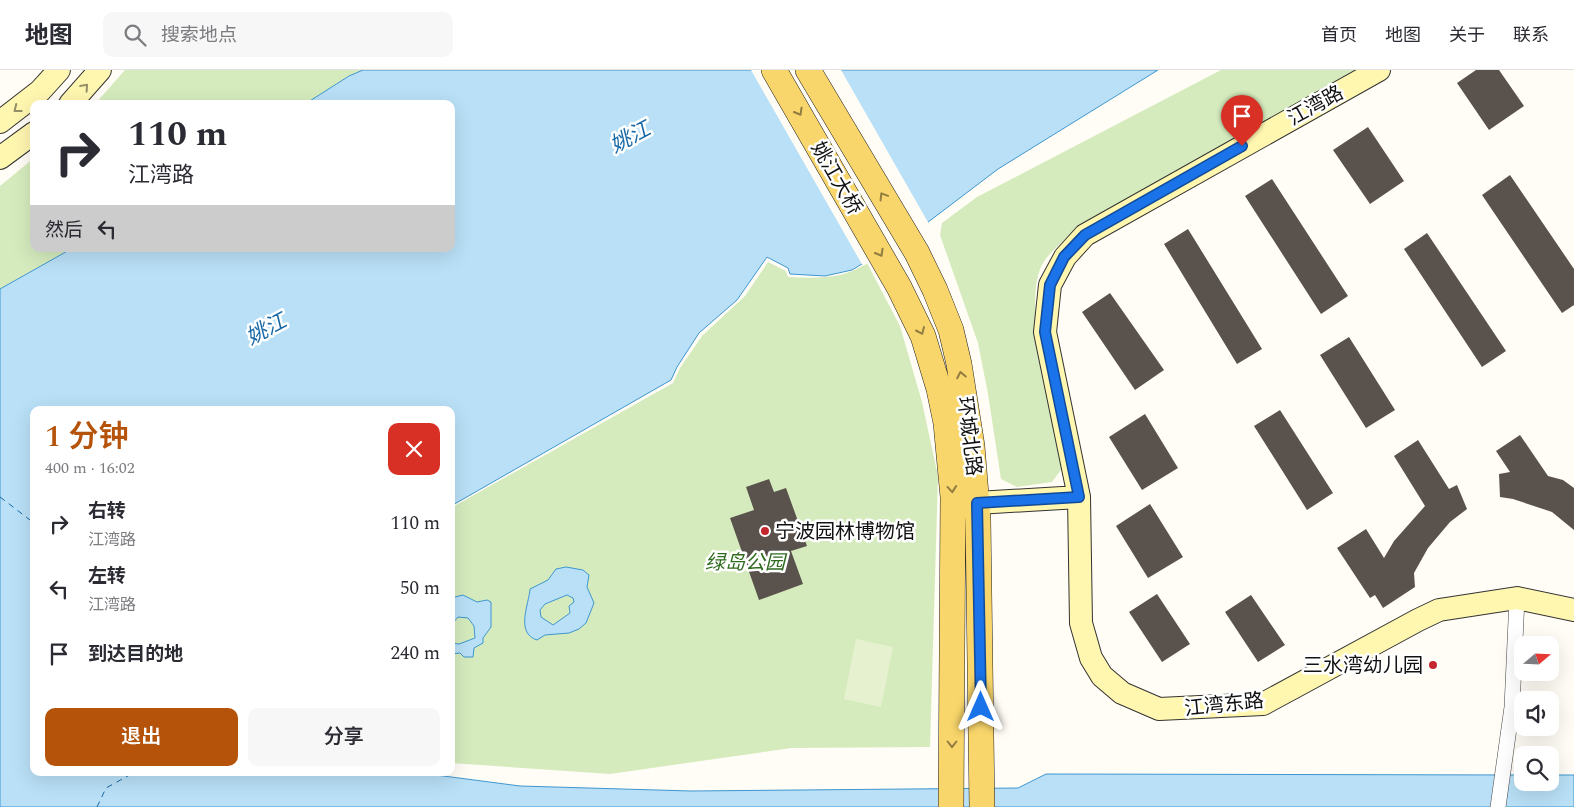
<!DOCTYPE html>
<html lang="zh">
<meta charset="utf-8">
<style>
:root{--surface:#fff;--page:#f7f7f7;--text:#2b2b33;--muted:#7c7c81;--line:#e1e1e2;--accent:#b45309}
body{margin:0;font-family:Spectral,"Noto Sans SC",serif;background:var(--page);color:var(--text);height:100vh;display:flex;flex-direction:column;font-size:19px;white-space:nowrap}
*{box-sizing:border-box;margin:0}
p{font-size:16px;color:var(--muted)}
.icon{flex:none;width:28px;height:28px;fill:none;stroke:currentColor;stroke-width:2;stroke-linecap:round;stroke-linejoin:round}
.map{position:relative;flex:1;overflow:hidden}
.panel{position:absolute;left:30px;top:336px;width:425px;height:370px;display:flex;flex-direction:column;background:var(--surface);border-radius:10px;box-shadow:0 5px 20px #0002}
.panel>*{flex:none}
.guide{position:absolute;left:30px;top:30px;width:425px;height:152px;border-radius:10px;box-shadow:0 5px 20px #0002;background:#fff;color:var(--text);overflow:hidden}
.needle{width:32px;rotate:71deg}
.tools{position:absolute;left:1514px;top:566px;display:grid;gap:10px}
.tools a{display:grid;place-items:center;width:45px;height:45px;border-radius:10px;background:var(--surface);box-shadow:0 5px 20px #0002;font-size:25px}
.pin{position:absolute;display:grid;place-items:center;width:42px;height:42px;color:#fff;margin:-51px -21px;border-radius:50% 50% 50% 0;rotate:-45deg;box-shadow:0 0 5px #0007}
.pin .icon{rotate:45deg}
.me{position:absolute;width:55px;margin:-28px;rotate:0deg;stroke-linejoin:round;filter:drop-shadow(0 0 4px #0008)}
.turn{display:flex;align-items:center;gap:18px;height:105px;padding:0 15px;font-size:22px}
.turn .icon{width:65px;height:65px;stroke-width:2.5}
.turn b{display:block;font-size:35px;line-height:42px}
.then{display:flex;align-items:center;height:48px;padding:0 15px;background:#0003;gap:10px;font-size:19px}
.round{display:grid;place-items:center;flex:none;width:52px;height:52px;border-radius:10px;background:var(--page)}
.overview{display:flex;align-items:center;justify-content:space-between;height:85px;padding:0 15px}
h1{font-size:30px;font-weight:600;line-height:38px;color:var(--accent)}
.cta{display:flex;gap:10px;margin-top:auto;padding:10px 15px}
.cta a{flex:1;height:58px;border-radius:10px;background:var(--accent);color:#fff;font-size:20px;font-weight:600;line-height:58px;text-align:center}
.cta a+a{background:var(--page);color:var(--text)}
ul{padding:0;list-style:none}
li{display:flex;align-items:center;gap:15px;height:65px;padding:0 15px}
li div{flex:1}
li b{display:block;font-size:19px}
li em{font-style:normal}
header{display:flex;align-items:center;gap:30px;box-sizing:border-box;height:70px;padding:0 25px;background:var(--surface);border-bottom:1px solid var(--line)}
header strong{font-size:24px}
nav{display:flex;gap:28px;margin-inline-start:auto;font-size:18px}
.search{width:350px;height:45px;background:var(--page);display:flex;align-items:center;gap:12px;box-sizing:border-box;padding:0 18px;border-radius:10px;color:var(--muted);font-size:19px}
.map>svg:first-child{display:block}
.green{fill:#d5ebbd}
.pitch{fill:#e6f2cf}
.water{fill:#b9e0f7;stroke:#3f96cf;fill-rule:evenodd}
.pier{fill:#fffdf5}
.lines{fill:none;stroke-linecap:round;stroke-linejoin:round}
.ferry{stroke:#1768a6;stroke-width:1;stroke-dasharray:6 5;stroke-linecap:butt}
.building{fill:#5a524d}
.street-casing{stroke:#444;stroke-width:16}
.secondary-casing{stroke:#333;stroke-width:24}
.primary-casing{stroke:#222;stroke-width:26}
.street{stroke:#fff;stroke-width:15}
.secondary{stroke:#fff6b0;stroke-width:22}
.primary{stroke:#f9d66b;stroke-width:25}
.oneway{stroke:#948f68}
.oneway2{stroke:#917d42}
.route-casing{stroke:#114b97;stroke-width:12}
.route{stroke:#1a73e8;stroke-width:9}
.poi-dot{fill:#c4262e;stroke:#fff;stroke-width:2}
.labels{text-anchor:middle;stroke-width:5;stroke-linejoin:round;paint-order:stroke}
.street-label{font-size:20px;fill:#111;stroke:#fff}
.poi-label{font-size:20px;fill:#111;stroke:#fff;text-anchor:start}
.park-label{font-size:20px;font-style:italic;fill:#2f6b1f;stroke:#fff}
.water-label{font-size:21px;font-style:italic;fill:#1768a6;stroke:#fff}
</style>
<header>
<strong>地图</strong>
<div class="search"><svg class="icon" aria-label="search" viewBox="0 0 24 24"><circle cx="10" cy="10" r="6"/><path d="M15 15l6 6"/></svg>搜索地点</div>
<nav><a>首页</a><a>地图</a><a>关于</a><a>联系</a></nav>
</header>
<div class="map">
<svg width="1574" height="737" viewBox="0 0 1574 737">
<rect width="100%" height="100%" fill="#fffdf5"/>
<path class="green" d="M 125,0 L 363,0 L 349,6 L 305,34 L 95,34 Z
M 1221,0 L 1361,0 L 1078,158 C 1066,169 1052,179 1043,193 C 1020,232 1054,352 1063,397 L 1052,412 L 1017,417 L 1001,409 L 988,324 L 978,273 L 940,165 L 942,153 L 977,127 Z
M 34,88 L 34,179 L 71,179 L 0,219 L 0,116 Z
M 768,192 L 786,201 L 788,207 C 817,208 842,210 867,193 L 900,256 L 922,332 L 938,406 L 930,677 L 791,678 L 610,704 L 451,693 L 451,438 L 673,313 L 680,298 L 702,266 L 745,226 Z"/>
<path class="pitch" d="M 856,569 L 893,577 L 881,637 L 844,629 Z"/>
<path class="water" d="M 363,0 L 1158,0 L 998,99 L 915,162 L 852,200 L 825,206 L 790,204 L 788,198 L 767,187 L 737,230 L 699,263 L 677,297 L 671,310 L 451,436 L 451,340 L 34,340 L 34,702 L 355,703 L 436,705 L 520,716 L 691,721 L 1018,718 L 1046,704 L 1522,705 L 1522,712 L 1550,712 L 1550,705 L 1574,705 L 1574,737 L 0,737 L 0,219 L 71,179 L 451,179 L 451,34 L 305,34 L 349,6 Z
M 566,497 L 583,500 L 589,505 L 587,517 L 594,533 L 586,553 L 579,559 L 569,563 L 545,565 L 537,570 C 515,563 529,534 530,519 L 548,510 L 556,499 ZM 567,525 L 573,528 L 574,532 L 569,536 L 570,543 L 553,555 L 541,547 L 540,540 L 545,534 Z
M 463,525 L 477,532 L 487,530 L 491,532 L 491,557 L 483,568 L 483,573 L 474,578 L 473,587 L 464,587 L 460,583 L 451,584 L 451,573 L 459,574 L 475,568 L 474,556 L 468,548 L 458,547 L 451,555 L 451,528 Z"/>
<path class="pier" d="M 751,0 L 841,0 L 929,154 L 863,196 Z"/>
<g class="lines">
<path class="ferry" d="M 0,427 L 34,453
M 97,737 L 106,718 L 135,702"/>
</g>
<path class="building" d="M 1476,0 L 1499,0 L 1524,36 L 1489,60 L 1457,13 Z
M 1368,57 L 1404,111 L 1370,134 L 1333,80 Z
M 1510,105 L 1574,199 L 1574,235 L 1562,243 L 1482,125 Z
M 1272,109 L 1348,226 L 1321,244 L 1245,126 Z
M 1188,159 L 1262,279 L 1237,294 L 1164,174 Z
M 1427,163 L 1506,281 L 1482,297 L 1404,179 Z
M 1110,223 L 1164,300 L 1135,320 L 1082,242 Z
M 1349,267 L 1395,340 L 1366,358 L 1320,285 Z
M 1280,340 L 1333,423 L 1307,440 L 1254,356 Z
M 1145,344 L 1178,398 L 1142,420 L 1109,367 Z
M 1520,365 L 1548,406 L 1563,410 L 1574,418 L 1574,460 L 1552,442 L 1513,429 L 1500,427 L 1499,404 L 1510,402 L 1496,381 Z
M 1418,370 L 1449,419 L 1457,415 L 1467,439 L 1450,452 L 1428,478 L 1414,503 L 1415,517 L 1383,538 L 1375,525 L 1370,528 L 1337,478 L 1366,459 L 1384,488 L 1394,471 L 1425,436 L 1394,386 Z
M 769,409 L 774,422 L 786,418 L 807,476 L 791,481 L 803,514 L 759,530 L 730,448 L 754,440 L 746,417 Z
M 1150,434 L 1183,487 L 1148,508 L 1116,456 Z
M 1157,524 L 1190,574 L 1162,592 L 1129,542 Z
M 1251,525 L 1285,575 L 1258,592 L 1225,542 Z"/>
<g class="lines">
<g class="street-casing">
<path id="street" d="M 1498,737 L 1512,637 L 1517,528"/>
</g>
<g class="secondary-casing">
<path id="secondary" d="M 70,34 L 100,0
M 0,52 L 40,21 L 59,0
M 0,88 L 34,63
M 1079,427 L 1081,553 L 1091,588 L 1102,606 L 1122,623 L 1159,639 L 1263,634 L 1418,550 L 1439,540 L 1517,528 L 1574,540
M 977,433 L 1079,427 L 1045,262 L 1050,215 L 1065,187 L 1085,165 L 1379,0"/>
</g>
<g class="primary-casing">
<path id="primary" d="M 774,0 L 899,217 L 923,266 L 939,319 L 946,353 L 953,427 L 951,737
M 808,0 L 917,183 L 935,220 L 951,260 L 959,294 L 972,376 L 978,449 L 982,737"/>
</g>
<use href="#street" class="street"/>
<use href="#secondary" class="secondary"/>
<use href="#primary" class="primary"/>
</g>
<defs><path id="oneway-chevron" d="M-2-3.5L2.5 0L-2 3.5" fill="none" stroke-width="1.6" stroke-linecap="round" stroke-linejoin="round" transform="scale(1.25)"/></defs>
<g class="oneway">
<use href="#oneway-chevron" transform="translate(85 17) rotate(-48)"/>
<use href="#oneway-chevron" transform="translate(17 39) rotate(142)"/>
</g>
<g class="oneway2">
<use href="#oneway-chevron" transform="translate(799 42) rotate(60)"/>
<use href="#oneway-chevron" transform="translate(883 126) rotate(-121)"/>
<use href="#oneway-chevron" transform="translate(880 183) rotate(60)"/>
<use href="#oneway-chevron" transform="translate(921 261) rotate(66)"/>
<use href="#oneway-chevron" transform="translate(961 305) rotate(-101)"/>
<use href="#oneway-chevron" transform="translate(952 419) rotate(85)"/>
<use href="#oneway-chevron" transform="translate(952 674) rotate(90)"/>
</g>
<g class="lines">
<g class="route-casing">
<path id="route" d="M 981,637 L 977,433 L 1079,427 L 1045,262 L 1050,215 L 1064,187 L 1085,165 L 1242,76"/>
</g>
<use href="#route" class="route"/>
</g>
<g class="poi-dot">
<circle cx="765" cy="461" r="5"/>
<circle cx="1433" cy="595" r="5"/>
</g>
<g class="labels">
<g class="street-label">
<text transform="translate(1315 35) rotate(-29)" y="7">江湾路</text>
<text transform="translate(837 108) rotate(60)" y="7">姚江大桥</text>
<text transform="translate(970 366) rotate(83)" y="7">环城北路</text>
<text transform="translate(1224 634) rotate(-6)" y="7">江湾东路</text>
</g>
<g class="poi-label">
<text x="775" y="468">宁波园林博物馆</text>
<text x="1423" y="602" text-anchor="end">三水湾幼儿园</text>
</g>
<g class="park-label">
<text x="745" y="499">绿岛公园</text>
</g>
<g class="water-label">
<text transform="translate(630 67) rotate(-28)" y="7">姚江</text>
<text transform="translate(266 259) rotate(-28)" y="7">姚江</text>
</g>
</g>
</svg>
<div class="tools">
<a><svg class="needle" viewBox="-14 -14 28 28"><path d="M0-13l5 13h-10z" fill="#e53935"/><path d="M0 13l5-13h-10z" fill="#7c7c81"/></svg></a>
<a><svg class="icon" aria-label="sound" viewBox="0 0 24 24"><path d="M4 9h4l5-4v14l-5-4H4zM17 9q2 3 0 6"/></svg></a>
<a><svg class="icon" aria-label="search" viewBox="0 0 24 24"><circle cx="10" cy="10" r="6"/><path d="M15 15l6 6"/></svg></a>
</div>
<div class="pin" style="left:1242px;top:76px;background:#d93025"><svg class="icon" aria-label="arrive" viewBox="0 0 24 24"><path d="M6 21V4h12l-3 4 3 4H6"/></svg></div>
<svg class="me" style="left:981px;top:637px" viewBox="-20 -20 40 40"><path d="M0-17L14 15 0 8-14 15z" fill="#1a73e8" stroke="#fff" stroke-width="4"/></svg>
<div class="guide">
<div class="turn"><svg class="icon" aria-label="right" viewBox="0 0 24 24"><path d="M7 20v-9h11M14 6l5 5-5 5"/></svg><div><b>110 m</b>江湾路</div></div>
<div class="then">然后<svg class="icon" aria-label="left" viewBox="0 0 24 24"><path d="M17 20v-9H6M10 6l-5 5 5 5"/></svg></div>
</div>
<section class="panel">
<div class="overview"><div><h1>1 分钟</h1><p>400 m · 16:02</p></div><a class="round" style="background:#d93025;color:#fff"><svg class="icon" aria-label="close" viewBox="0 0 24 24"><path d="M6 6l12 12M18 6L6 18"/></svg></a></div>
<ul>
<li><svg class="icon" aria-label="right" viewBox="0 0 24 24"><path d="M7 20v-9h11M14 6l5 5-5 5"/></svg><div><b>右转</b><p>江湾路</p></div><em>110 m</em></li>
<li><svg class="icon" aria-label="left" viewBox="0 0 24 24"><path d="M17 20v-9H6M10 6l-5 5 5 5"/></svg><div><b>左转</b><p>江湾路</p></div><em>50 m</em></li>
<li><svg class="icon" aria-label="arrive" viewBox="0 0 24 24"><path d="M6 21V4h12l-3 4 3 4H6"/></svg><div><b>到达目的地</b></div><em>240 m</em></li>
</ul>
<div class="cta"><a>退出</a><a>分享</a></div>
</section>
</div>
